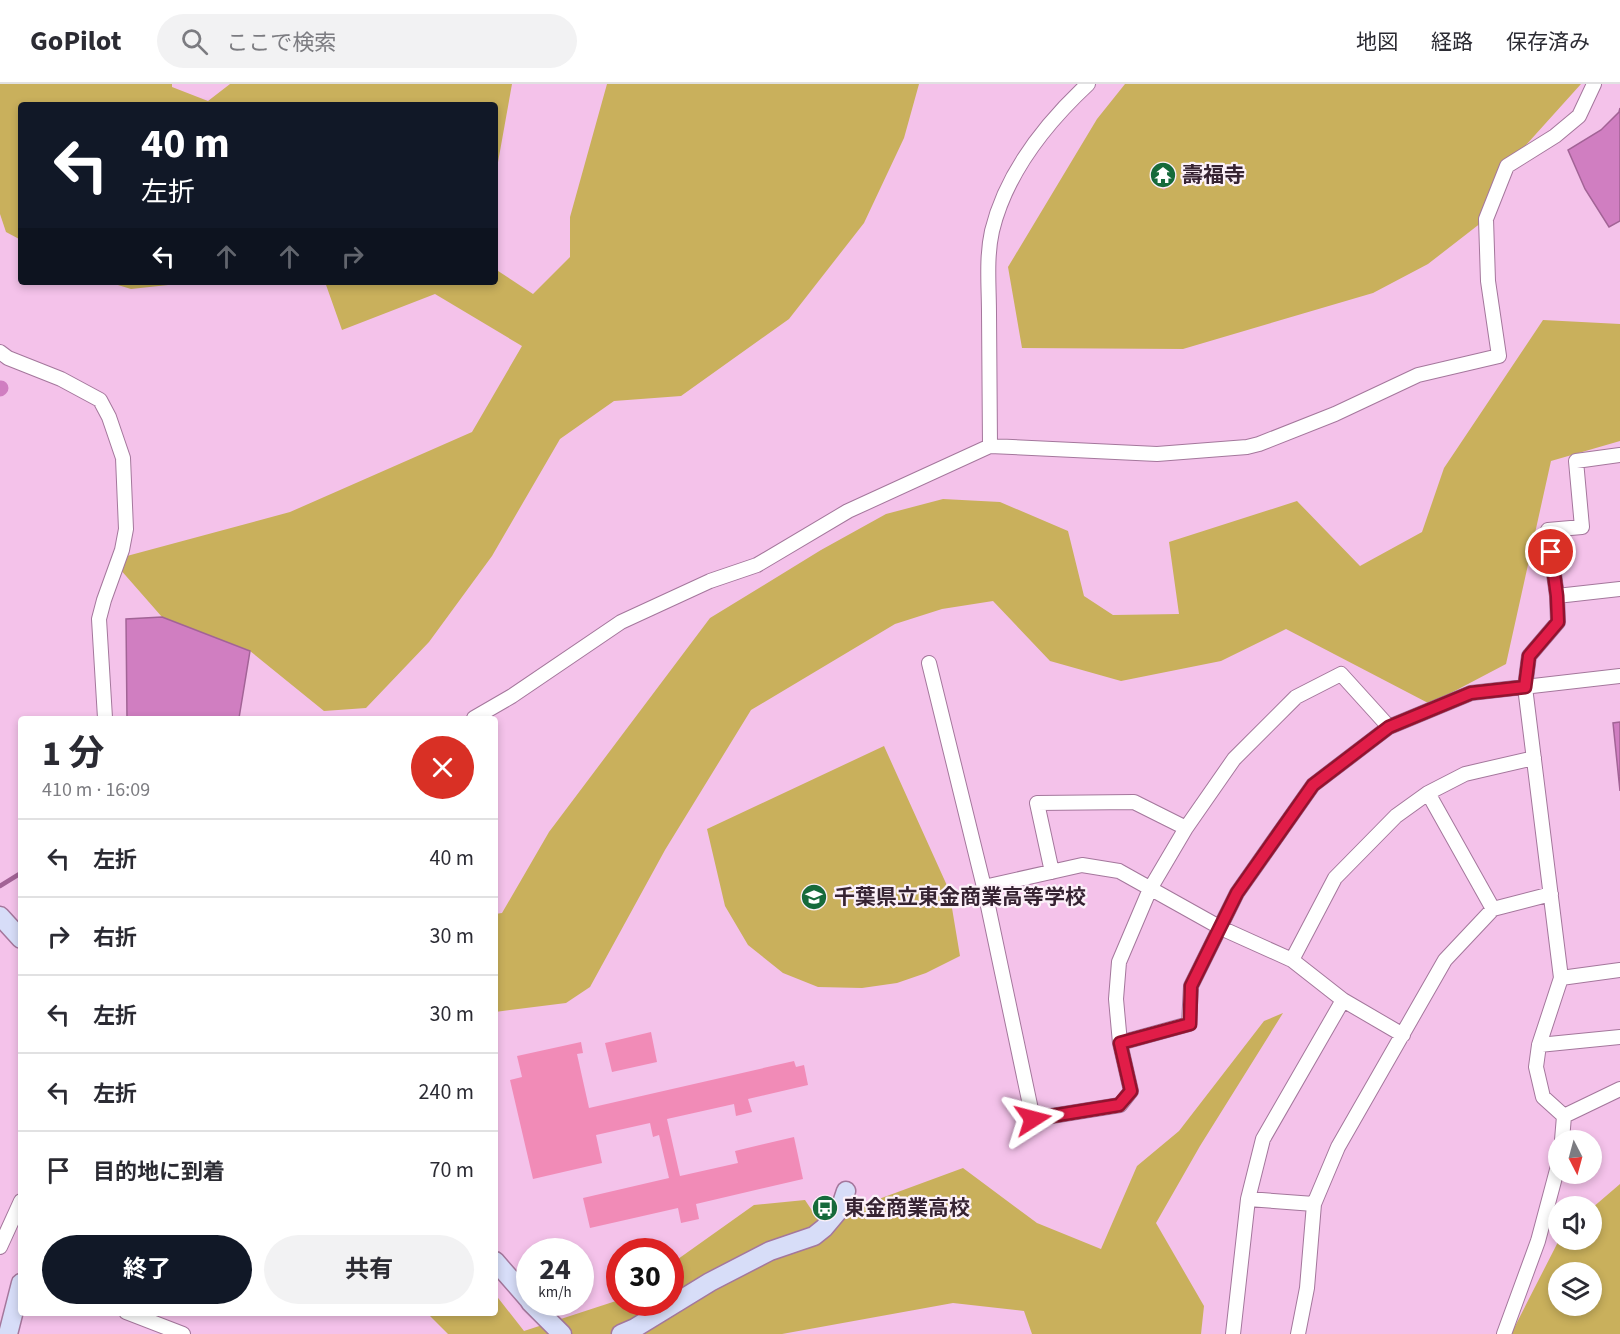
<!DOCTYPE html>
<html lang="ja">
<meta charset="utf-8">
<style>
:root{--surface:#fff;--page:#f2f2f3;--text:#2b2b33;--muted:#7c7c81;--line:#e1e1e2;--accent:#111827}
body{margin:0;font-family:"Source Sans 3","Noto Sans JP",sans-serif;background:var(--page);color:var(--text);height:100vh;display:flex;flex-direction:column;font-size:22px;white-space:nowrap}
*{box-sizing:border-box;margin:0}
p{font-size:20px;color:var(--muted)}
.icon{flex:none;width:33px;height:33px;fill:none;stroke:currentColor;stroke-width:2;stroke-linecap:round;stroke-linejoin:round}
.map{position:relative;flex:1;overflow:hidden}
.panel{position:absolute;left:18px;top:632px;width:480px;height:600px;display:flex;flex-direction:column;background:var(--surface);border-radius:6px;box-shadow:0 3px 9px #0003}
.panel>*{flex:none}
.top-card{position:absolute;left:18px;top:18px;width:480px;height:183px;border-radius:6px;box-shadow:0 3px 9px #0003;background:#111827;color:#fff;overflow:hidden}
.needle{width:39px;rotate:174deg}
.buttons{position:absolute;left:1548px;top:1046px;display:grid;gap:12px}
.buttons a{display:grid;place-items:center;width:54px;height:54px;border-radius:50%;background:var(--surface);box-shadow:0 3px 9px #0003;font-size:30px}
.speed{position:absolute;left:516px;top:1154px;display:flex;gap:12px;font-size:30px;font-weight:700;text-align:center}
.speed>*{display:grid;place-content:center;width:78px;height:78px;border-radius:50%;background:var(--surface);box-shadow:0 3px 9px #0003;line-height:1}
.speed small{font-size:15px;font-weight:400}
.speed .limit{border:9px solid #d22;background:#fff;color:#111}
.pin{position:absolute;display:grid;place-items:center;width:51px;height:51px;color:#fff;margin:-26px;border:3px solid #fff;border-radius:50%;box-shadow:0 2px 6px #0007}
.me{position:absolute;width:66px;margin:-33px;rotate:81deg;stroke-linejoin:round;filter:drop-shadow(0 0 4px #0008)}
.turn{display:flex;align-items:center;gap:21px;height:126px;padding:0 24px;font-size:27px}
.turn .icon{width:78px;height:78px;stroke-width:2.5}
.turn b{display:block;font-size:42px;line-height:51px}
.lanes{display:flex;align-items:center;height:57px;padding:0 24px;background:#0003;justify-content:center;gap:30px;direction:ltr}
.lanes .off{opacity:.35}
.round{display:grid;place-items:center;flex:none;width:63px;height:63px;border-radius:32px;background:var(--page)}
.overview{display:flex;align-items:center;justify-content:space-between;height:102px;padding:0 24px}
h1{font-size:36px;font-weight:700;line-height:45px}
.action{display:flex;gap:12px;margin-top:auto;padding:12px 24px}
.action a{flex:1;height:69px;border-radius:36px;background:var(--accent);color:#fff;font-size:24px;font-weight:700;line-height:69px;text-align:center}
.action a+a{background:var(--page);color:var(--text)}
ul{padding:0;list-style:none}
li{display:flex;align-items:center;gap:18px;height:78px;padding:0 24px;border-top:2px solid var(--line)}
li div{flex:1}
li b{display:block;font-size:22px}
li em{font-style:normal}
header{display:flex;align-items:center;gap:36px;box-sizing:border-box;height:84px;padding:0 30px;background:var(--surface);border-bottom:2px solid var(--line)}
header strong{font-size:28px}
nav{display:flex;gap:33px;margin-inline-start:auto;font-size:21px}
.search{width:420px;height:54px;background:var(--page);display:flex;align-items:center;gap:15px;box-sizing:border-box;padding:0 21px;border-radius:33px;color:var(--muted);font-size:22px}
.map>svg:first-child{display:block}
.green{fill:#c9b05c;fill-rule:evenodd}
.water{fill:#d07ec1;stroke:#a26396;stroke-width:1.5}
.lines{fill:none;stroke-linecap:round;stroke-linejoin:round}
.stream{stroke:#a26396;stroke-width:4.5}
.canal{stroke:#d07ec1;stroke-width:15}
.building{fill:#f18bb7}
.street-casing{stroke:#a4779c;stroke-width:16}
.secondary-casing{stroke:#a4779c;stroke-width:21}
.street{stroke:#fff;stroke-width:14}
.secondary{stroke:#d7ddf8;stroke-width:18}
.route-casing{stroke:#92132f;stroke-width:15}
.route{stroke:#e11d48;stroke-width:10}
.labels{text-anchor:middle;stroke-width:4.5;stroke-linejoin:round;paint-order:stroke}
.poi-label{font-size:21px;font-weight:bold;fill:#362332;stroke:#fcf1f9;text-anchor:start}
</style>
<header>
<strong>GoPilot</strong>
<div class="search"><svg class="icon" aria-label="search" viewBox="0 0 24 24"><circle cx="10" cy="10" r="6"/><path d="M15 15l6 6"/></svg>ここで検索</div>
<nav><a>地図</a><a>経路</a><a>保存済み</a></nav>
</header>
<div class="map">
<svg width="1620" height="1250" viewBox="0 0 1620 1250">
<rect width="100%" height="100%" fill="#f4c2ea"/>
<path class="green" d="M 0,0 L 172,0 L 172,3 L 208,17 L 230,0 L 512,0 L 495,95 L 495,21 L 21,21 L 21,156 L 6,148 L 0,130 Z
M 607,0 L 919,0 L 904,54 L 864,139 L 789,235 L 681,312 L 614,317 L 560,355 L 492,472 L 429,558 L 366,624 L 324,627 L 250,567 L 162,533 L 112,476 L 290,428 L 472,348 L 522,262 L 435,210 L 342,246 L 325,198 L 495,198 L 495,185 L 533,210 L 570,173 L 570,133 Z
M 1125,0 L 1581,0 L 1507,82 L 1486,135 L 1428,180 L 1373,209 L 1183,265 L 1022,264 L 1008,183 L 1097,35 Z
M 108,198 L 196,198 L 131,205 Z
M 1543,236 L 1620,240 L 1620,357 L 1551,377 L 1506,580 L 1430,620 L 1286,545 L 1221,577 L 1121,597 L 1050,577 L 993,517 L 942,525 L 895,540 L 751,626 L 665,766 L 590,903 L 566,919 L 495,928 L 495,830 L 502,829 L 549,748 L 710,534 L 821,466 L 886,430 L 943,415 L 1000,418 L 1068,447 L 1084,512 L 1113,531 L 1179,530 L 1169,458 L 1297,417 L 1360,482 L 1422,448 L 1444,384 Z
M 884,662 L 949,806 L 960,872 L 926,889 L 897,899 L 862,904 L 818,903 L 783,889 L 748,861 L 725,822 L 707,745 Z
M 1283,929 L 1200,1062 L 1156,1139 L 1204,1222 L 1201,1250 L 1032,1250 L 1024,1227 L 953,1219 L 782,1250 L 448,1250 L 427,1229 L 495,1228 L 495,1210 L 524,1247 L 619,1216 L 620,1218 L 670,1218 L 671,1180 L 754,1121 L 805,1116 L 819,1137 L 963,1084 L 1037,1139 L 1101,1165 L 1137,1082 L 1179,1047 L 1264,937 Z
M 1620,1100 L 1620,1250 L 1511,1250 L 1558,1158 L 1561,1155 L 1592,1155 L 1592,1124 ZM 1558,1188 L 1592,1188 L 1592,1221 L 1558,1221 Z"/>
<path class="water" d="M 1620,24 L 1620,137 L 1609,143 L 1585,105 L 1568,66 L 1601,46 L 1619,28 Z
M 162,533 L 250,567 L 239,634 L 127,634 L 126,535 Z
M 1620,638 L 1620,707 L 1613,639 Z"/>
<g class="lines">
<path class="stream" d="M 0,802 L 21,789"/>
<path class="canal" d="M 0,305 L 1,304"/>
</g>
<path class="building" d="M 1163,79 L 1177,91 L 1164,106 L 1150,94 Z
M 651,948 L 657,978 L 612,988 L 605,959 Z
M 581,958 L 583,969 L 577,970 L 589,1024 L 794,977 L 796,983 L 804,981 L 808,1001 L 748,1015 L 752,1028 L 736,1032 L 734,1020 L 667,1035 L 680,1092 L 738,1079 L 735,1067 L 794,1053 L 803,1095 L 696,1120 L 699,1135 L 681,1139 L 678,1124 L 590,1144 L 583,1114 L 669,1094 L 659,1051 L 653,1053 L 650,1039 L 596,1051 L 602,1079 L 533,1095 L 510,996 L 522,993 L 517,972 Z"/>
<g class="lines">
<g class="street-casing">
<path id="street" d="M 0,268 L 8,274 L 61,295 L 100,316 L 109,333 L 123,374 L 126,445 L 122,466 L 104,516 L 99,535 L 105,634
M 990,362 C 990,318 989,274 989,229 C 989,203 986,174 992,147 C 1006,89 1045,40 1088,0
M 1557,512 L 1620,505
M 929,579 L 984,803 L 1033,1035 L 1120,1021 L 1131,1007 L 1120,959 L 1116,915 L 1119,878 L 1150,805 L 1186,744 L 1234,675 L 1296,613 L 1341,590 L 1389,643
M 474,634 L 512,612 L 621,538 L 710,497 L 757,481 L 848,427 L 990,362 L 1157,370 L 1247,363 L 1259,360 L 1335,330 L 1418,291 L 1499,272 L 1488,197 L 1486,135 L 1507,82 L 1555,52 L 1579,32 L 1594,0
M 1428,709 L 1493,825
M 1052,788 L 1037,719 L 1134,718 L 1186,744
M 984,803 L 1082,781 L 1119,787 L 1221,844 L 1292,876 L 1343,916 L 1403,951
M 1292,876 L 1335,794 L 1396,732 L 1428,709 L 1465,690 L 1534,674
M 1561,894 L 1620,886
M 1120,959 L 1189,940 L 1191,902 L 1237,809 L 1313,701 L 1389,643 L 1471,609 L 1620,592
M 1539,961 L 1620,953
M 1564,1032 L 1543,1013 L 1536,983 L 1539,961 L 1561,894 L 1525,603 L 1529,572 L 1558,538 L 1557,512 L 1548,446 L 1582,443 L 1576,377 L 1620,371
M 1564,1032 L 1620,1005
M 1562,1056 L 1564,1032
M 1248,1115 L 1314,1120
M 0,1163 L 21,1117
M 126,1228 L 183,1250
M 1233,1250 L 1248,1115 L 1263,1055 L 1343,916
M 1298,1250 L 1307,1204 L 1314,1120 L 1338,1063 L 1445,876 L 1493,825 L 1551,810
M 1504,1250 L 1538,1157 L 1558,1082"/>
</g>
<g class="secondary-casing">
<path id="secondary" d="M 0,832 L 21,855
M 495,1177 L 530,1217
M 530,1218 L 562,1250
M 8,1250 L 21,1199
M 621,1250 L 635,1244 L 710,1198 L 770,1167 L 814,1152 L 824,1144 L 840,1125 L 846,1107"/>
</g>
<use href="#street" class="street"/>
<use href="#secondary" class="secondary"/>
</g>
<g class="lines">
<g class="route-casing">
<path id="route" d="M 1033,1035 L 1119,1021 L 1131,1007 L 1120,959 L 1190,940 L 1191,902 L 1237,809 L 1313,701 L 1389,643 L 1471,609 L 1525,603 L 1529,572 L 1558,538 L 1557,512 L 1551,468"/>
</g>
<use href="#route" class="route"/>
</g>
<defs>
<g id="temple-disc" transform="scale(1.35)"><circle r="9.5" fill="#166a3b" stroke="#fcf1f9"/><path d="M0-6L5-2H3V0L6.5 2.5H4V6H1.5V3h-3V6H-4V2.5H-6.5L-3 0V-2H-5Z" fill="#fff"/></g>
<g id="school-disc" transform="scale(1.35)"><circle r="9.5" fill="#166a3b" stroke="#fcf1f9"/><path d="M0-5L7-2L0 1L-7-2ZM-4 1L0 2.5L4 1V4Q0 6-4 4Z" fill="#fff"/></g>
<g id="bus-disc" transform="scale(1.35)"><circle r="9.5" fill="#166a3b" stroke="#fcf1f9"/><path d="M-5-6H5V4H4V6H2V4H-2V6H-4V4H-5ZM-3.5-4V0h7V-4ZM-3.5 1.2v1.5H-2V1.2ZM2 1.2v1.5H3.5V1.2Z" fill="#fff"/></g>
</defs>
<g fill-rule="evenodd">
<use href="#temple-disc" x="1163" y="91"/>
<use href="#school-disc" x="814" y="813"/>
<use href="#bus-disc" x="825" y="1124"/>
</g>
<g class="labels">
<g class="poi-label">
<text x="1182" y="98">壽福寺</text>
<text x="834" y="820">千葉県立東金商業高等学校</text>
<text x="844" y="1131">東金商業高校</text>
</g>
</g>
</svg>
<div class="buttons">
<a><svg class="needle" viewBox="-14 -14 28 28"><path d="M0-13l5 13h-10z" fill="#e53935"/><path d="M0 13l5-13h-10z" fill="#7c7c81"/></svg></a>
<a><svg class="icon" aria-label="sound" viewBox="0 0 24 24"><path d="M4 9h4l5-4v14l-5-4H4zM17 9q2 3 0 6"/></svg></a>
<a><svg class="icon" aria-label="layers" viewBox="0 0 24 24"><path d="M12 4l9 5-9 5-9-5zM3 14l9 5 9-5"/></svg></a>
</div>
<div class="speed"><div>24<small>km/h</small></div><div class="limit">30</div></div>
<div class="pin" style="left:1551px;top:468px;background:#d93025"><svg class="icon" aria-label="arrive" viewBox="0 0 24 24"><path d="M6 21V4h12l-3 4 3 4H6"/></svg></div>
<svg class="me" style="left:1033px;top:1035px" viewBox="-20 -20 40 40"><path d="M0-17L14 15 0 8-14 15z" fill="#e11d48" stroke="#fff" stroke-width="4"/></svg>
<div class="top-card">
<div class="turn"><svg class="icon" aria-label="left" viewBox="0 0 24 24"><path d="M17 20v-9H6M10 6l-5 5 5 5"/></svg><div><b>40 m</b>左折</div></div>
<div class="lanes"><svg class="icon" aria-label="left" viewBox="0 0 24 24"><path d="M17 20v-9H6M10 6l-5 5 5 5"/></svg><svg class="icon off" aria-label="ahead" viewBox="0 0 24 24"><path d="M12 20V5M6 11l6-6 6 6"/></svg><svg class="icon off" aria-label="ahead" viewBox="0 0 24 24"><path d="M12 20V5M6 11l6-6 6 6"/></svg><svg class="icon off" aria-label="right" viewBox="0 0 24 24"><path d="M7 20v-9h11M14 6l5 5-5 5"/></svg></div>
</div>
<section class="panel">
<div class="overview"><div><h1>1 分</h1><p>410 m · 16:09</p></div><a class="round" style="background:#d93025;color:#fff"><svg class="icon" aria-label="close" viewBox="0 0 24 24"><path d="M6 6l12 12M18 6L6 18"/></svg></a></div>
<ul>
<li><svg class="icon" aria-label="left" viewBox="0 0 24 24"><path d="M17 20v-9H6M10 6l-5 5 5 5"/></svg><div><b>左折</b></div><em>40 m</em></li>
<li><svg class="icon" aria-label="right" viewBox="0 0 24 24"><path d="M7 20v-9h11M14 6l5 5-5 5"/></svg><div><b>右折</b></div><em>30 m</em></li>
<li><svg class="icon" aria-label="left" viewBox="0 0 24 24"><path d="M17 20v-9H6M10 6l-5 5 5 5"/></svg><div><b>左折</b></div><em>30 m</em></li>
<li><svg class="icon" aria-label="left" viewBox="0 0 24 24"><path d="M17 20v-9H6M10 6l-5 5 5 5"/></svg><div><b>左折</b></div><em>240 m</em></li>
<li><svg class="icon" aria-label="arrive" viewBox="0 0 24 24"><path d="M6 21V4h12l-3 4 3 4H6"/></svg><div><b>目的地に到着</b></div><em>70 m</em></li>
</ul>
<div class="action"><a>終了</a><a>共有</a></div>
</section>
</div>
